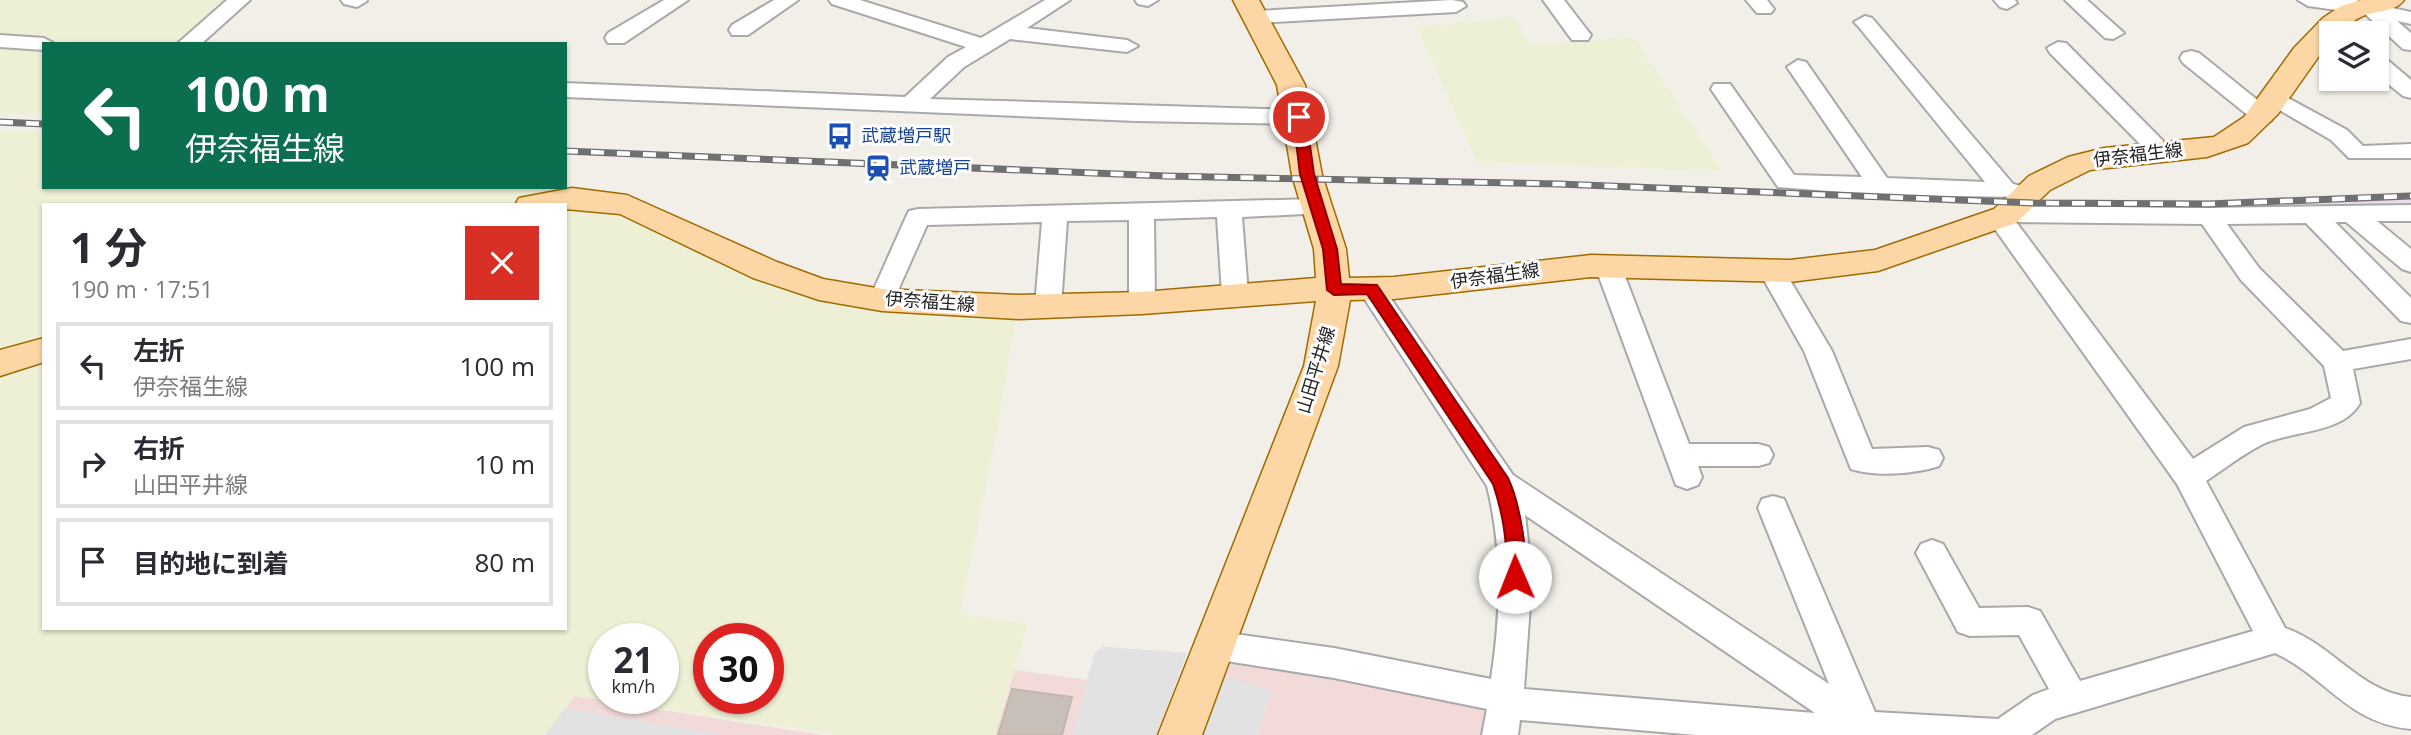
<!DOCTYPE html>
<html lang="ja">
<meta charset="utf-8">
<style>
:root{--surface:#fff;--page:#f7f7f7;--text:#2b2b33;--muted:#7c7c81;--line:#e1e1e2}
body{margin:0;font-family:"Open Sans","Noto Sans JP",sans-serif;background:var(--page);color:var(--text);height:100vh;display:flex;flex-direction:column;font-size:26px;white-space:nowrap}
*{box-sizing:border-box;margin:0}
p{font-size:23px;color:var(--muted)}
.icon{flex:none;width:38px;height:38px;fill:none;stroke:currentColor;stroke-width:2;stroke-linecap:round;stroke-linejoin:round}
.map{position:relative;flex:1;overflow:hidden}
.sheet{position:absolute;left:42px;top:203px;width:525px;height:427px;display:flex;flex-direction:column;background:var(--surface);border-radius:0px;box-shadow:0 2px 5px #0004}
.sheet>*{flex:none}
.banner{position:absolute;left:42px;top:42px;width:525px;height:147px;border-radius:0px;box-shadow:0 2px 5px #0004;background:#0b6e4f;color:#fff;overflow:hidden}
.buttons{position:absolute;left:2319px;top:21px;display:grid;gap:14px}
.buttons a{display:grid;place-items:center;width:70px;height:70px;border-radius:0px;background:var(--surface);box-shadow:0 2px 5px #0004;font-size:35px}
.speed{position:absolute;left:588px;top:623px;display:flex;gap:14px;font-size:35px;font-weight:700;text-align:center}
.speed>*{display:grid;place-content:center;width:91px;height:91px;border-radius:50%;background:var(--surface);box-shadow:0 2px 5px #0004;line-height:1}
.speed small{font-size:18px;font-weight:400}
.speed .limit{border:10px solid #d22;background:#fff;color:#111}
.pin{position:absolute;display:grid;place-items:center;width:60px;height:60px;color:#fff;margin:-30px;border:4px solid #fff;border-radius:50%;box-shadow:0 2px 7px #0007}
.me{position:absolute;width:77px;margin:-38px;rotate:359deg;stroke-linejoin:round;filter:drop-shadow(0 0 5px #0008)}
.turn{display:flex;align-items:center;gap:24px;height:147px;padding:0 28px;font-size:32px}
.turn .icon{width:91px;height:91px;stroke-width:2.5}
.turn b{display:block;font-size:49px;line-height:60px}
.round{display:grid;place-items:center;flex:none;width:74px;height:74px;border-radius:0px;background:var(--page)}
.summary{display:flex;align-items:center;justify-content:space-between;height:119px;padding:0 28px}
h1{font-size:42px;font-weight:700;line-height:52px}
ul{padding:0;list-style:none}
li{display:flex;align-items:center;gap:21px;height:88px;margin:0 14px 10px;padding:0 14px;border:4px solid var(--line);border-radius:0px}
li div{flex:1}
li b{display:block;font-size:26px}
li em{font-style:normal}
.map>svg:first-child{display:block}
.commercial{fill:#f2dad9}
.industrial{fill:#ebdbe8}
.farmland{fill:#eef0d5;fill-rule:evenodd}
.parking{fill:#e2e2e2}
.building{fill:#c7bfb8;stroke:#c4b6ab;stroke-width:2}
.lines{fill:none;stroke-linecap:round;stroke-linejoin:round}
.minor-casing{stroke:#a9a9a9;stroke-width:4}
.major-casing{stroke:#a06b00;stroke-width:3}
.minor{fill:#fff;fill-rule:evenodd}
.major{fill:#fcd6a4;fill-rule:evenodd}
.rail-casing{stroke:#707070;stroke-width:7}
.rail{stroke:#fff;stroke-width:4.5;stroke-dasharray:13;stroke-linecap:butt}
.route{fill:#d40000;stroke:#8a0000;stroke-width:2}
.labels{text-anchor:middle;stroke-width:6;stroke-linejoin:round;paint-order:stroke}
.transit-label{font-size:18px;fill:#164399;stroke:#fff;text-anchor:start}
.street-label{font-size:18px;fill:#222;stroke:#fff}
</style>
<div class="map">
<svg width="2411" height="735" viewBox="0 0 2411 735">
<rect width="100%" height="100%" fill="#f2efe9"/>
<path class="commercial" d="M 1103,647 L 1187,653 L 1156,735 L 995,735 L 1015,670 L 1087,680 L 1095,653 Z
M 1233,657 L 1482,703 L 1492,714 L 1488,735 L 1203,735 Z
M 574,696 L 822,735 L 545,735 Z"/>
<path class="industrial" d="M 2411,192 L 2411,204 L 2365,206 L 2203,210 L 2029,209 L 2038,199 L 2209,200 Z"/>
<path class="farmland" d="M 0,0 L 233,0 L 182,44 L 97,44 L 0,37 Z
M 1513,17 L 1531,45 L 1633,37 L 1722,171 L 1477,162 L 1417,27 Z
M 0,45 L 44,48 L 44,115 L 0,113 Z
M 0,131 L 44,132 L 44,187 L 523,187 L 565,193 L 516,205 L 44,205 L 44,346 L 0,359 Z
M 565,206 L 618,208 L 756,273 L 1017,311 L 1000,416 L 960,615 L 1028,623 L 995,735 L 839,735 L 575,696 L 546,735 L 0,735 L 0,367 L 44,355 L 44,628 L 565,628 ZM 604,639 L 663,639 L 663,698 L 604,698 ZM 709,639 L 768,639 L 768,698 L 709,698 Z"/>
<path class="parking" d="M 1103,647 L 1187,653 L 1156,735 L 1073,735 L 1095,653 Z
M 1225,677 L 1272,691 L 1257,735 L 1203,735 Z
M 565,708 L 723,735 L 545,735 Z"/>
<path class="building" d="M 1012,689 L 1072,697 L 1062,735 L 998,735 Z"/>
<g class="lines">
<g class="minor-casing">
<path id="minor" d="M 227,0 L 250,0 L 201,44 L 177,44 Z
M 341,0 L 367,0 L 367,1 L 357,7 L 344,4 Z
M 664,0 L 688,0 L 624,43 L 608,43 L 605,38 L 608,33 Z
M 774,0 L 798,0 L 748,35 L 732,35 L 729,30 L 732,25 Z
M 829,0 L 860,0 L 981,38 L 1045,0 L 1070,0 L 1027,28 L 1127,40 L 1138,46 L 1127,52 L 1010,39 L 964,67 L 930,99 L 1299,110 L 1310,117 L 1299,124 L 1136,121 L 565,97 L 565,83 L 905,97 L 948,57 L 966,47 L 832,4 Z
M 1135,0 L 1158,0 L 1148,6 L 1138,4 Z
M 1452,0 L 1463,2 L 1466,6 L 1456,12 L 1257,23 L 1247,17 L 1257,11 Z
M 1543,0 L 1564,0 L 1591,35 L 1588,40 L 1572,40 Z
M 1746,0 L 1767,0 L 1774,9 L 1771,13 L 1757,13 Z
M 1994,0 L 2015,0 L 2017,3 L 2007,9 L 2000,7 Z
M 2065,0 L 2087,0 L 2124,33 L 2113,39 L 2105,38 Z
M 2298,0 L 2356,0 L 2411,12 L 2411,24 L 2397,21 L 2411,33 L 2411,50 L 2403,49 L 2365,14 L 2308,6 Z
M 1865,16 L 1872,18 L 2013,184 L 2026,187 L 2029,192 L 2026,197 L 1881,195 L 1778,187 L 1711,89 L 1714,84 L 1730,84 L 1794,175 L 1862,177 L 1787,67 L 1798,60 L 1806,62 L 1887,178 L 1985,182 L 1858,26 L 1854,22 Z
M 0,35 L 44,38 L 55,44 L 44,44 L 44,50 L 0,47 Z
M 2058,42 L 2066,43 L 2168,146 L 2172,151 L 2168,156 L 2152,156 L 2050,53 L 2047,48 Z
M 2191,51 L 2199,53 L 2271,111 L 2274,116 L 2271,121 L 2255,121 L 2183,63 L 2180,58 L 2183,53 Z
M 2376,56 L 2384,57 L 2411,80 L 2411,98 L 2403,96 L 2376,74 Z
M 2277,92 L 2347,130 L 2363,146 L 2411,144 L 2411,158 L 2349,158 L 2331,140 L 2269,104 L 2266,99 L 2269,94 Z
M 1316,199 L 1325,201 L 1328,207 L 1325,213 L 1242,217 L 1248,294 L 1244,300 L 1235,303 L 1226,300 L 1222,294 L 1217,217 L 1154,219 L 1155,303 L 1151,309 L 1142,312 L 1133,309 L 1129,303 L 1129,220 L 1067,221 L 1061,306 L 1057,313 L 1048,315 L 1039,313 L 1035,306 L 1042,222 L 927,225 L 891,306 L 882,309 L 873,306 L 869,300 L 906,217 L 909,211 L 918,209 Z
M 2411,205 L 2411,221 L 2377,221 L 2411,249 L 2411,272 L 2402,269 L 2346,222 L 2335,222 L 2411,298 L 2411,323 L 2401,321 L 2306,223 L 2227,224 L 2259,268 L 2343,351 L 2411,339 L 2411,359 L 2353,369 L 2360,403 C 2342,435 2290,430 2261,445 C 2242,455 2224,469 2206,481 L 2285,628 C 2332,644 2361,693 2411,697 L 2411,729 C 2347,723 2327,677 2275,653 L 2055,719 L 2032,735 L 1696,735 L 1520,720 L 1518,735 L 1482,735 L 1487,709 L 1334,678 L 1214,659 L 1202,655 L 1197,645 L 1202,635 L 1214,631 L 1334,648 L 1491,679 C 1501,614 1503,550 1487,486 L 1358,289 L 1362,283 L 1371,280 L 1380,283 L 1513,475 L 1829,684 L 1758,508 L 1762,499 L 1773,496 L 1784,499 L 1875,712 L 1998,719 L 2033,695 L 2049,689 L 2019,635 L 1970,636 L 1958,632 L 1916,553 L 1921,544 L 1932,540 L 1943,544 L 1979,608 L 2028,607 L 2040,611 L 2080,681 L 2253,631 L 2177,484 L 1987,218 L 1991,212 L 2012,206 L 2209,208 ZM 2016,222 L 2202,224 L 2241,280 L 2324,366 L 2331,398 L 2310,409 L 2244,427 L 2193,459 ZM 1525,515 L 1815,713 L 1524,689 L 1532,577 Z
M 1608,257 L 1617,260 L 1621,266 L 1689,444 L 1758,444 L 1769,447 L 1773,455 L 1769,463 L 1758,466 L 1698,466 L 1702,477 L 1698,485 L 1687,489 L 1676,485 L 1595,266 L 1599,260 Z
M 1772,262 L 1781,265 L 1832,351 L 1872,449 L 1928,447 L 1939,450 L 1943,458 L 1939,466 C 1915,474 1875,477 1851,469 L 1804,351 L 1759,271 L 1763,265 Z"/>
</g>
<g class="major-casing">
<path id="major" d="M 1233,0 L 1259,0 L 1305,85 L 1322,175 L 1346,249 L 1349,278 L 1394,277 L 1591,255 L 1790,260 L 1875,250 L 1994,209 L 2029,176 L 2068,157 L 2104,148 L 2214,137 L 2244,117 L 2294,48 L 2323,18 L 2341,6 L 2361,0 L 2404,0 C 2395,13 2374,10 2361,17 C 2351,21 2341,33 2331,33 L 2331,39 L 2278,114 L 2248,143 L 2207,157 L 2090,170 L 2050,190 L 2016,223 L 1878,271 L 1790,282 L 1591,277 L 1394,299 L 1350,300 L 1338,366 L 1202,735 L 1158,735 L 1304,366 L 1316,301 L 1142,314 L 1019,319 L 882,311 L 819,300 L 753,278 L 620,214 L 565,209 L 565,205 L 515,205 L 519,198 L 572,188 L 627,195 L 777,262 L 823,279 L 882,289 L 1019,295 L 1142,292 L 1316,278 L 1314,249 L 1292,175 L 1277,85 Z
M 44,338 L 44,362 L 0,376 L 0,350 Z"/>
</g>
<use href="#minor" class="minor"/>
<use href="#major" class="major"/>
<g class="rail-casing">
<path id="rail" d="M 0,122 L 44,124
M 565,151 L 1165,176 L 1558,184 L 2034,203 L 2209,204 L 2411,196"/>
</g>
<use href="#rail" class="rail"/>
</g>
<path class="route" d="M 1299,113 L 1306,117 L 1314,174 L 1337,249 L 1341,284 L 1377,285 L 1508,478 C 1518,499 1532,561 1521,582 L 1508,582 C 1503,572 1507,560 1506,549 C 1505,527 1500,505 1493,484 L 1367,294 L 1334,295 L 1327,290 L 1323,249 L 1300,174 L 1293,117 Z"/>
<defs>
<g id="bus-bare" transform="scale(2.1)"><path d="M-5-6H5V4H4V6H2V4H-2V6H-4V4H-5ZM-3.5-4V0h7V-4ZM-3.5 1.2v1.5H-2V1.2ZM2 1.2v1.5H3.5V1.2Z" fill="#1a4fb4" stroke="#fff" stroke-width="2.5" paint-order="stroke"/></g>
<g id="station-bare" transform="scale(2.1)"><path d="M-3-6H3Q5-6 5-4V2Q5 4 3 4L4.5 6H3L1.5 4h-3L-3 6H-4.5L-3 4Q-5 4-5 2V-4Q-5-6-3-6ZM-3.5-4v3h7v-3ZM-3.5 1v1.5H-2V1ZM2 1v1.5H3.5V1Z" fill="#1a4fb4" stroke="#fff" stroke-width="2.5" paint-order="stroke"/></g>
</defs>
<g fill-rule="evenodd">
<use href="#bus-bare" x="840" y="136"/>
<use href="#station-bare" x="878" y="168"/>
</g>
<g class="labels">
<g class="transit-label">
<text x="861" y="142">武蔵増戸駅</text>
<text x="899" y="174">武蔵増戸</text>
</g>
<g class="street-label">
<text transform="translate(2138 155) rotate(-7)" y="6">伊奈福生線</text>
<text transform="translate(1495 276) rotate(-8)" y="6">伊奈福生線</text>
<text transform="translate(930 302) rotate(4)" y="6">伊奈福生線</text>
<text transform="translate(1316 370) rotate(-73)" y="6">山田平井線</text>
</g>
</g>
</svg>
<div class="buttons">
<a><svg class="icon" aria-label="layers" viewBox="0 0 24 24"><path d="M12 4l9 5-9 5-9-5zM3 14l9 5 9-5"/></svg></a>
</div>
<div class="speed"><div>21<small>km/h</small></div><div class="limit">30</div></div>
<div class="pin" style="left:1299px;top:117px;background:#d93025"><svg class="icon" aria-label="arrive" viewBox="0 0 24 24"><path d="M6 21V4h12l-3 4 3 4H6"/></svg></div>
<svg class="me" style="left:1515px;top:577px" viewBox="-20 -20 40 40"><circle r="19" fill="#fff"/><path d="M0-13L10 11 0 6-10 11z" fill="#d40000"/></svg>
<div class="banner">
<div class="turn"><svg class="icon" aria-label="left" viewBox="0 0 24 24"><path d="M17 20v-9H6M10 6l-5 5 5 5"/></svg><div><b>100 m</b>伊奈福生線</div></div>
</div>
<section class="sheet">
<div class="summary"><div><h1>1 分</h1><p>190 m · 17:51</p></div><a class="round" style="background:#d93025;color:#fff"><svg class="icon" aria-label="close" viewBox="0 0 24 24"><path d="M6 6l12 12M18 6L6 18"/></svg></a></div>
<ul>
<li><svg class="icon" aria-label="left" viewBox="0 0 24 24"><path d="M17 20v-9H6M10 6l-5 5 5 5"/></svg><div><b>左折</b><p>伊奈福生線</p></div><em>100 m</em></li>
<li><svg class="icon" aria-label="right" viewBox="0 0 24 24"><path d="M7 20v-9h11M14 6l5 5-5 5"/></svg><div><b>右折</b><p>山田平井線</p></div><em>10 m</em></li>
<li><svg class="icon" aria-label="arrive" viewBox="0 0 24 24"><path d="M6 21V4h12l-3 4 3 4H6"/></svg><div><b>目的地に到着</b></div><em>80 m</em></li>
</ul>
</section>
</div>
